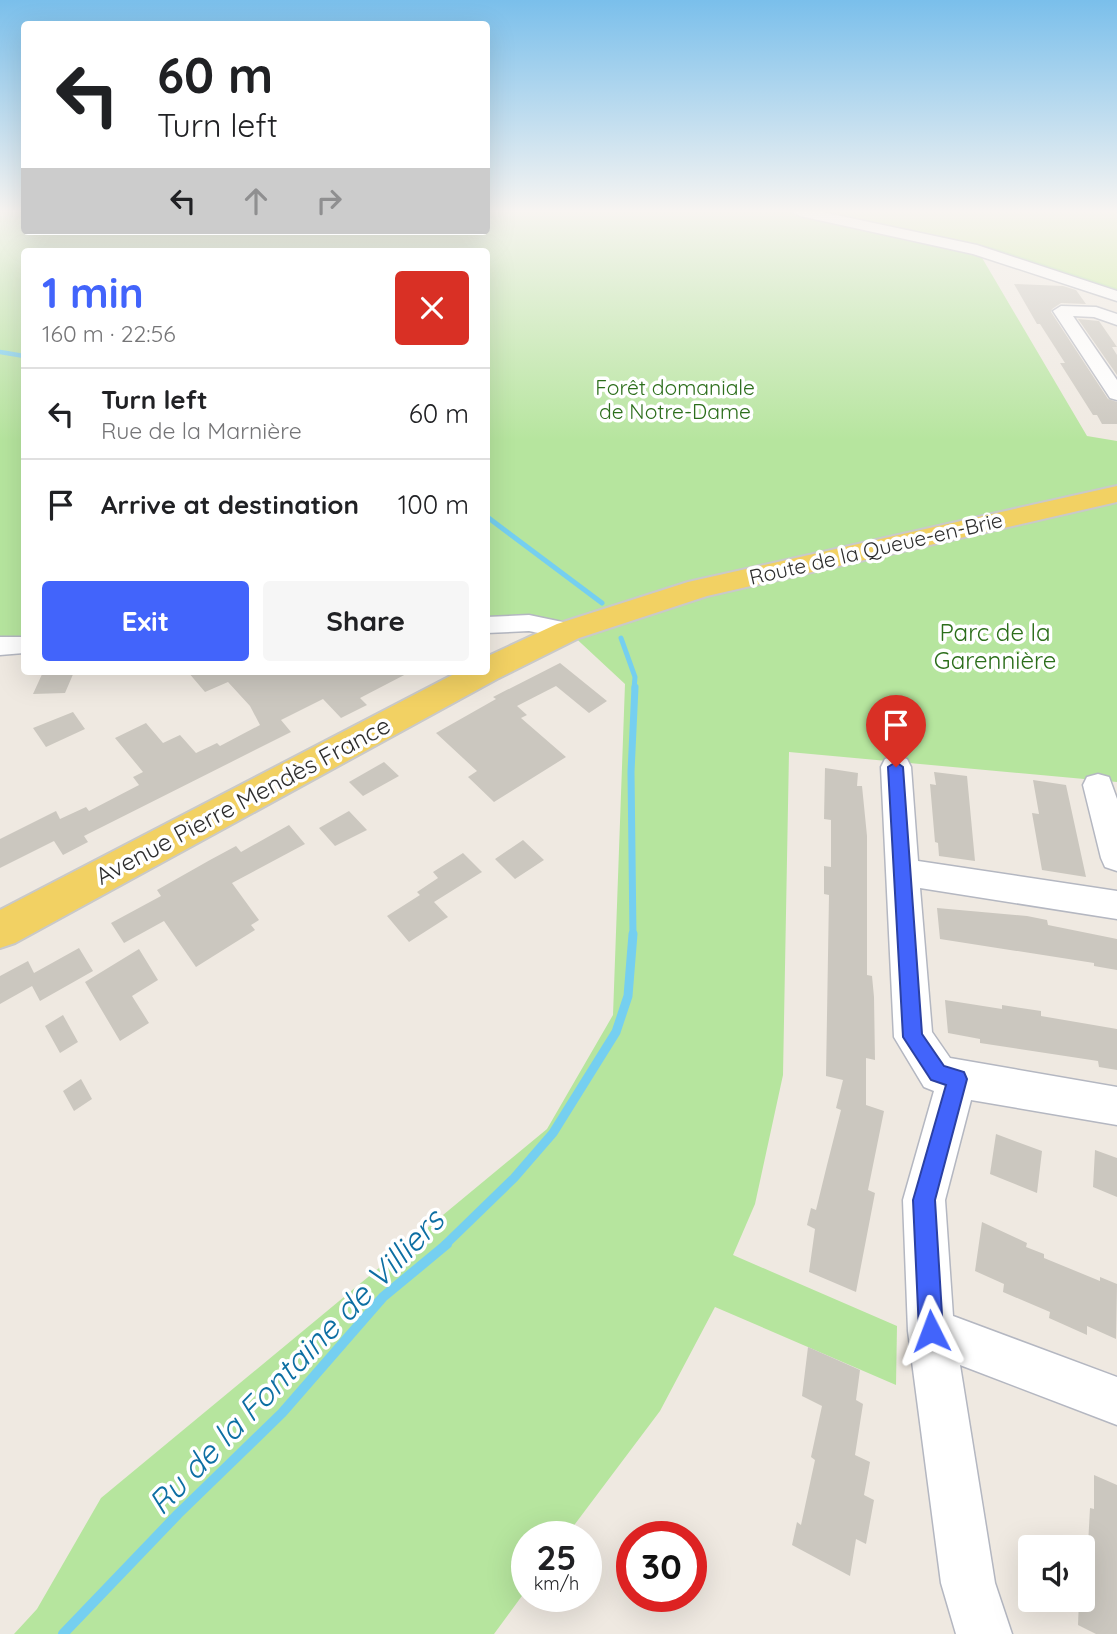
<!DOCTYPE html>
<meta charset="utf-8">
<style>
:root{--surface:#fff;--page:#f6f6f6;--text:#202124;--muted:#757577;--line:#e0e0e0;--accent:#4264fb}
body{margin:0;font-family:Quicksand,sans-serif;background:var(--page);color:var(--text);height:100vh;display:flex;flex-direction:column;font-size:26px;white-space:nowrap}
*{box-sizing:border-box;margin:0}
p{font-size:23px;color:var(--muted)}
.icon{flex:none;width:38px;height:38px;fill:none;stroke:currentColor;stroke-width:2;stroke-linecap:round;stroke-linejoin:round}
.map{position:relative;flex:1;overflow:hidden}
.panel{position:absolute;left:21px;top:248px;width:469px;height:427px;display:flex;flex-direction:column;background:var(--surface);border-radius:7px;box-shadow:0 7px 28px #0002}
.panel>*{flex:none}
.top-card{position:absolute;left:21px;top:21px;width:469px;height:214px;border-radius:7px;box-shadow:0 7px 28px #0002;background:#fff;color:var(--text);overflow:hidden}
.controls{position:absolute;left:1018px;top:1535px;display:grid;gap:14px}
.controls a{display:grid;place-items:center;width:77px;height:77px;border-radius:7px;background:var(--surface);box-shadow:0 7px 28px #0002;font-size:35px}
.speed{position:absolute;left:511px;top:1521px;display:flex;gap:14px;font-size:35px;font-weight:700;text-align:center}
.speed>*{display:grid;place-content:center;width:91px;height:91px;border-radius:50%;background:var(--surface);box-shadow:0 7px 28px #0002;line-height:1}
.speed small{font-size:18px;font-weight:400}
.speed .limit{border:10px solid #d22;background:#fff;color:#111}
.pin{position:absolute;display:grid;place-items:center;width:60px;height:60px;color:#fff;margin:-72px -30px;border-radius:50% 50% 50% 0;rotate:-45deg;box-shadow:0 0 7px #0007}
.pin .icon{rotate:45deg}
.me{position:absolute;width:77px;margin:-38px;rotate:357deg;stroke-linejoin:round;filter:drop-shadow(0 0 5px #0008)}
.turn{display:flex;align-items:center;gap:24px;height:147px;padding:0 21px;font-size:32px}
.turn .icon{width:91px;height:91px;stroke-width:2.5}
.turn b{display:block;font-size:49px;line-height:60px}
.lanes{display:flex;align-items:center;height:66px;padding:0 21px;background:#0003;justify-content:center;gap:35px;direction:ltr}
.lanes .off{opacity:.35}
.round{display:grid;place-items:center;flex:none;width:74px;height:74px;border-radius:7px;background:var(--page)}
.head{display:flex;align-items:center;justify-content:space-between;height:119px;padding:0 21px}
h1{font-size:42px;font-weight:700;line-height:52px;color:var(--accent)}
.cta{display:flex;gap:14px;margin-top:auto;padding:14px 21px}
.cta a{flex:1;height:80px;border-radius:7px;background:var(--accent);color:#fff;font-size:28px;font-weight:700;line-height:80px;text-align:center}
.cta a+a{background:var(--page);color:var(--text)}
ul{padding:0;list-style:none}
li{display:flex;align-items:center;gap:21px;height:91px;padding:0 21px;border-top:2px solid var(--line)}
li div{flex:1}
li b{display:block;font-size:26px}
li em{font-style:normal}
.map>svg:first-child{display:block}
.green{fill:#b6e59e}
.pitch{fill:#c9ec9a}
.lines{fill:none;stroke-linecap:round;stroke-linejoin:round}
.stream-far4{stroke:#75cff0;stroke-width:4.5}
.stream-far3{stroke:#75cff0;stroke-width:5}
.stream-far2{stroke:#75cff0;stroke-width:7}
.stream-far1{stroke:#75cff0;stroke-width:9}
.stream{stroke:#75cff0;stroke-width:10}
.building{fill:#cbc7bf}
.minor-casing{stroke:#b4b7c1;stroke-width:3}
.major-casing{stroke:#c9c9c9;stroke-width:4}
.minor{fill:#fff;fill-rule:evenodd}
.major{fill:#f2d163;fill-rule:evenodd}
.route{fill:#4264fb;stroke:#2b41a3;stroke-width:2}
.labels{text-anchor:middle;stroke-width:7;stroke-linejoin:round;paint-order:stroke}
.far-park-label{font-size:21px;fill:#2c6e1b;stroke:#fff}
.far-street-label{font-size:21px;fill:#2e2e2e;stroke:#fff}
.park-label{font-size:24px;fill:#2c6e1b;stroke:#fff}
.street-label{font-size:24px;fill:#2e2e2e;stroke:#fff}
.near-water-label{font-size:32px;font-style:italic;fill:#0d6fa3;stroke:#fff}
</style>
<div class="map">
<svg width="1117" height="1634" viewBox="0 0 1117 1634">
<rect width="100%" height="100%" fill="#efe9e1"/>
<path class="green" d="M 0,212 L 24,212 L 24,231 L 486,231 L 487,212 L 800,212 L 919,237 L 947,212 L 1117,212 L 1117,296 L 978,251 L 1087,436 L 1117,441 L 1117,782 L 789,752 L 783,1075 L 755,1204 L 733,1255 L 897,1326 L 896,1385 L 715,1307 L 660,1411 L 566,1536 L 527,1536 L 527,1589 L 494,1634 L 14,1634 L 37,1609 L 101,1498 L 547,1129 L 613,1015 L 625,684 L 568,631 L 487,623 L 486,252 L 24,252 L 24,642 L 0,642 Z"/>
<path class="pitch" d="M 821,212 L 1117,212 L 1117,288 L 992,247 Z"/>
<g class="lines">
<path class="stream-far4" d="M 0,352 L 24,356"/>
<path class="stream-far3" d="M 486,516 L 602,603
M 621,638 L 635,677 L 634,689"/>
<path class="stream-far2" d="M 633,936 L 631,772 L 635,687"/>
<path class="stream-far1" d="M 445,1245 L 514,1178 L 553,1133 L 616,1032 L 628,996 L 633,934"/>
<path class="stream" d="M 63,1634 L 178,1514 L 282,1413 L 383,1297 L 447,1244"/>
</g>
<path class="building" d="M 1014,284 L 1063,286 L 1076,290 L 1086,304 L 1061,303 L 1052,309 L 1051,312 L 1108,399 L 1117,402 L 1117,424 L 1102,424 L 1097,415 L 1093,415 L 1060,363 L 1065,363 L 1040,324 L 1037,324 Z
M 1078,319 L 1099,321 L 1117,347 L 1112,347 L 1117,355 L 1117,375 Z
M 560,663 L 607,701 L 589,713 L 556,686 L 517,706 L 527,715 L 521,718 L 566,757 L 494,802 L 468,777 L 477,771 L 436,733 L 496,699 L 493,697 Z
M 43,672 L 74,672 L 65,693 L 33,694 Z
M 188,672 L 410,672 L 360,698 L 367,705 L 341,718 L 323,699 L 281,720 L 291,732 L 84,836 L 88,842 L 63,855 L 54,841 L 0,868 L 0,839 L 56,811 L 60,819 L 86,807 L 89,811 L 139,785 L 133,777 L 143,772 L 115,738 L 146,723 L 163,743 L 180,735 L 196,753 L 217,743 L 220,746 L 260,725 L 250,706 L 228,682 L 205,692 Z
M 73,712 L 85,729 L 46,747 L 33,728 Z
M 384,762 L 399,776 L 363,796 L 349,782 Z
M 825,768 L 858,773 L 857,786 L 862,786 L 867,836 L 867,975 L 872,976 L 874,997 L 875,1060 L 866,1058 L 866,1105 L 884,1111 L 868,1190 L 875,1193 L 856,1292 L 809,1272 L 815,1229 L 807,1225 L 811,1208 L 816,1210 L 827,1165 L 841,1110 L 836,1108 L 843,1080 L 826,1076 L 829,895 L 824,894 L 824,866 L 831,867 L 831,820 L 824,819 Z
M 934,772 L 967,776 L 975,861 L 939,856 L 938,843 L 935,842 L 930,784 L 936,785 Z
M 1033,780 L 1066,785 L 1086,877 L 1042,870 L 1032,813 L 1039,814 Z
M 349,811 L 367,830 L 335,846 L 319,828 Z
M 289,825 L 305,844 L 232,883 L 259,920 L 251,925 L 255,930 L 196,967 L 164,921 L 124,943 L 111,923 L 161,896 L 157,890 L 210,860 L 236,846 L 241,852 Z
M 523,840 L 544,860 L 515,879 L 495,859 Z
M 463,853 L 482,872 L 434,902 L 448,917 L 409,942 L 387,916 L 420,895 L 417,892 L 438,878 L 433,872 Z
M 937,908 L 1027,916 L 1047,920 L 1048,925 L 1117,939 L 1117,970 L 1094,966 L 1094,963 L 940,939 Z
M 79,948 L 93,971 L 40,1001 L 32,986 L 0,1004 L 0,976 L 28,961 L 34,973 Z
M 139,949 L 158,980 L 132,996 L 149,1023 L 120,1041 L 85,982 Z
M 945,1000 L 1002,1009 L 1002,1005 L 1041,1011 L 1041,1016 L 1117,1029 L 1117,1070 L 1099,1067 L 1098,1061 L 980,1043 L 980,1039 L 948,1033 Z
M 63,1015 L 78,1042 L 60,1053 L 45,1026 Z
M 81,1079 L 92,1099 L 74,1111 L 63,1091 Z
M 996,1134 L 1042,1151 L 1037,1193 L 990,1174 Z
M 1095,1150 L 1117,1158 L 1117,1197 L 1093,1187 Z
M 982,1222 L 1027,1243 L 1026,1247 L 1044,1254 L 1044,1258 L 1100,1281 L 1100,1277 L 1117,1284 L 1116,1339 L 1087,1326 L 1087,1335 L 1049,1318 L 1050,1312 L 1003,1292 L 1004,1284 L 975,1271 Z
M 808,1347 L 860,1370 L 856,1400 L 863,1404 L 855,1455 L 870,1462 L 864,1495 L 874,1500 L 866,1544 L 856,1539 L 850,1576 L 792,1545 L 797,1522 L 801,1525 L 815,1460 L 811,1457 L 822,1406 L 802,1396 Z
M 1094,1475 L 1117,1485 L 1117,1634 L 1096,1634 L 1078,1625 L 1079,1600 L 1083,1600 L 1083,1562 L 1087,1564 L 1090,1508 L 1094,1509 Z"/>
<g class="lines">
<g class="minor-casing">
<path id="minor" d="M 793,212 L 822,212 L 977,245 L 1117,291 L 1117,301 L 973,254 L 800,216 Z
M 1061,306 L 1096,307 L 1117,314 L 1117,325 L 1094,317 L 1073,316 L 1117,380 L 1117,400 L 1110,398 L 1053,311 Z
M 529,615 L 577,625 L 581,631 L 577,637 L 568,639 L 529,631 L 486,633 L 486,617 Z
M 0,637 L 24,637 L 24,653 L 0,655 Z
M 896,756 L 907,759 L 911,767 L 918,861 L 1117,891 L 1117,919 L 920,888 L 932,1032 L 950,1058 L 1117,1087 L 1117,1125 L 971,1100 L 945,1200 L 953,1316 L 1117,1377 L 1117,1425 L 960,1365 L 995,1583 L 1012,1634 L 956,1634 L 941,1583 L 908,1331 L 903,1200 L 934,1091 L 924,1087 L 894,1037 L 881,767 L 885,759 Z
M 1098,774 L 1109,777 L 1117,799 L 1117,871 L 1105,867 L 1101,858 L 1083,785 L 1087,777 Z"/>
</g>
<g class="major-casing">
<path id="major" d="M 1117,486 L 1117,502 L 707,596 L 579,638 L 497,679 L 15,943 L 0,948 L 0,910 L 458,672 L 486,672 L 486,657 L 557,624 L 688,582 Z"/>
</g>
<use href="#minor" class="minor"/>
<use href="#major" class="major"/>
</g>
<linearGradient id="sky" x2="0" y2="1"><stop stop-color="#7abfeb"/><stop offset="0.48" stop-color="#f8f5f2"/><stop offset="1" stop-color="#f8f5f2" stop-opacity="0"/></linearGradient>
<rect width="1117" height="441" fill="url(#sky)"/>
<path class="route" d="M 896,762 L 903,767 L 922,1034 L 944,1066 L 964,1072 L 967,1079 L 935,1200 L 943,1331 L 939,1339 L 931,1342 L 923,1339 L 919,1331 L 913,1200 L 946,1085 L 931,1080 L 903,1037 L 888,767 Z"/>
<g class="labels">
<g class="far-park-label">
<text x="675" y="395">Forêt domaniale<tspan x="675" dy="24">de Notre-Dame</tspan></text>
</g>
<g class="far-street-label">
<text transform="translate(876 549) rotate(-13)" y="7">Route de la Queue-en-Brie</text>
</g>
<g class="park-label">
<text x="995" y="641">Parc de la<tspan x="995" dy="28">Garennière</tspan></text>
</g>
<g class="street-label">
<text transform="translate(243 801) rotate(-28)" y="8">Avenue Pierre Mendès France</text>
</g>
<g class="near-water-label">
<text transform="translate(296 1362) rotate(-46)" y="11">Ru de la Fontaine de Villiers</text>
</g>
</g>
</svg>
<div class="controls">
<a><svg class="icon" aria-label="sound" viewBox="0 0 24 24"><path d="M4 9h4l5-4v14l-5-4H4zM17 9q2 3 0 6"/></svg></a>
</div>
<div class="speed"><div>25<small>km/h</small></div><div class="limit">30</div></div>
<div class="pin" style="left:896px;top:767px;background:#d93025"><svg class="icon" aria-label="arrive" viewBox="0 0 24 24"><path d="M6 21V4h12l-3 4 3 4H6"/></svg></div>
<svg class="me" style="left:931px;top:1331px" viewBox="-20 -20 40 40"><path d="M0-17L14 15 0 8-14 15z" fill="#4264fb" stroke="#fff" stroke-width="4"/></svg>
<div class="top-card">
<div class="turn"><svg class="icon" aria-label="left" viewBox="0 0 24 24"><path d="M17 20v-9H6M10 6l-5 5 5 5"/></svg><div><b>60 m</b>Turn left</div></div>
<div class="lanes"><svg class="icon" aria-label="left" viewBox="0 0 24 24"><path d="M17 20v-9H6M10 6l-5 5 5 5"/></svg><svg class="icon off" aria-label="ahead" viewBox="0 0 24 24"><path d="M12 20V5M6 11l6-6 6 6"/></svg><svg class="icon off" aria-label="right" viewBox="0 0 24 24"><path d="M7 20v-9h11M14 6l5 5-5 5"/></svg></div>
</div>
<section class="panel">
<div class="head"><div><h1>1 min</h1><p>160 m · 22:56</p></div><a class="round" style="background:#d93025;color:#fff"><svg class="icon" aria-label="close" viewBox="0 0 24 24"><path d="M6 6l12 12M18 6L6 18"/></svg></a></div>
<ul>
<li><svg class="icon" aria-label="left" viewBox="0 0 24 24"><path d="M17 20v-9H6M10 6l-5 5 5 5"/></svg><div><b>Turn left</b><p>Rue de la Marnière</p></div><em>60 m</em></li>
<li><svg class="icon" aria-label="arrive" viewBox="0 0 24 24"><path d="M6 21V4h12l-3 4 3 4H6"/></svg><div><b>Arrive at destination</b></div><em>100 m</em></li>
</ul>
<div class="cta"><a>Exit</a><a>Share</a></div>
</section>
</div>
